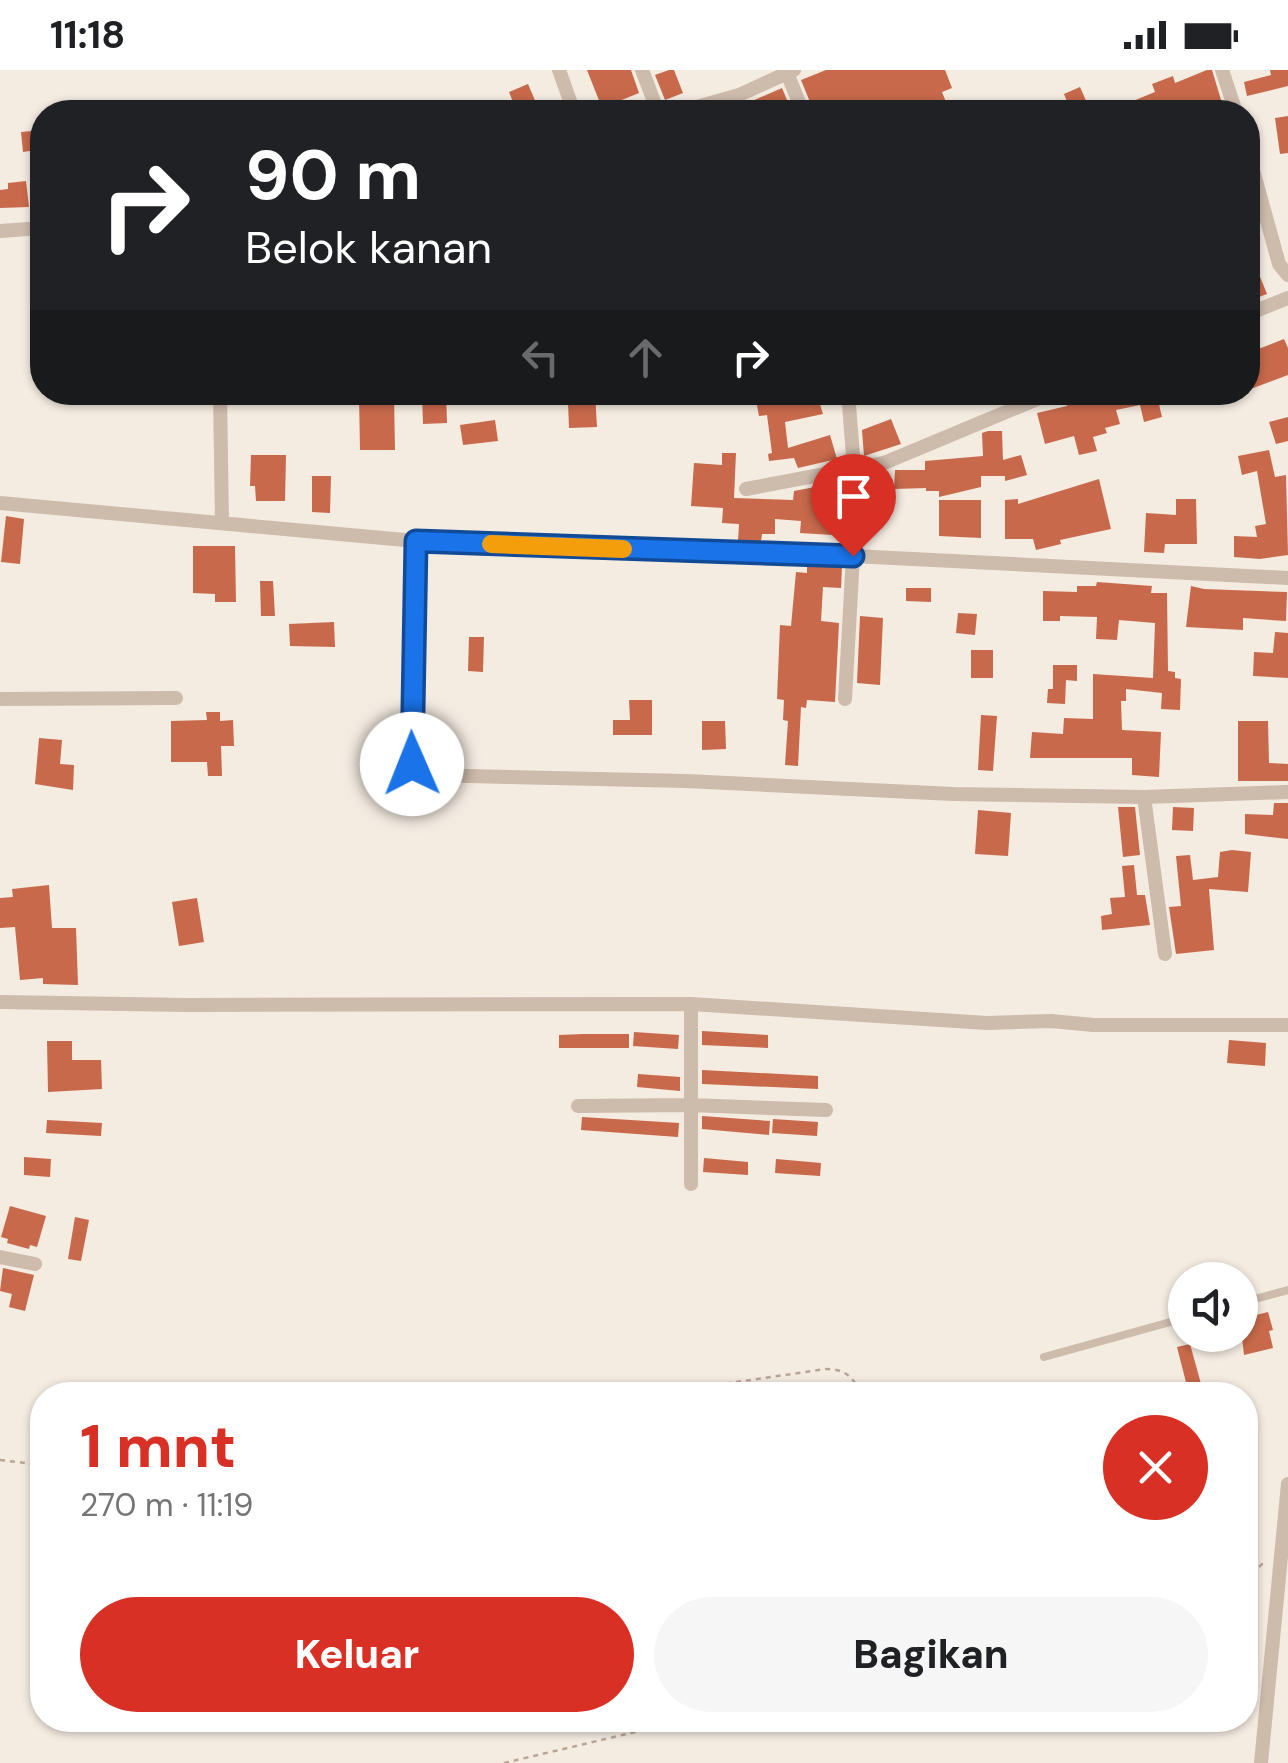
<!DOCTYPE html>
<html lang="id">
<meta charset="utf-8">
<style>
:root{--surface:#fff;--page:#f6f6f6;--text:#202124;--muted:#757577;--accent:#d93025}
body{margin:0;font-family:"DM Sans",sans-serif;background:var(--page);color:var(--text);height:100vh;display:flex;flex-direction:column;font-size:38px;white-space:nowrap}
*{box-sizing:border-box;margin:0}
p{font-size:32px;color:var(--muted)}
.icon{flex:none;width:55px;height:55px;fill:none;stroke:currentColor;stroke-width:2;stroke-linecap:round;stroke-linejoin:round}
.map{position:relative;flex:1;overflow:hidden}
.panel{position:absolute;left:30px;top:1312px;width:1228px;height:350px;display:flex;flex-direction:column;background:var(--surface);border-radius:40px;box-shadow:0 2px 8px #0004}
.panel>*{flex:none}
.hud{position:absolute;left:30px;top:30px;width:1230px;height:305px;border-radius:40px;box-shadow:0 2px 8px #0004;background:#202124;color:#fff;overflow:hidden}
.controls{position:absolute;left:1168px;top:1192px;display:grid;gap:20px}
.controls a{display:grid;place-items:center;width:90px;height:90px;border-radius:50%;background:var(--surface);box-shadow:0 2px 8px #0004;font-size:50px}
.pin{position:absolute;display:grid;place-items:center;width:85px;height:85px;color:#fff;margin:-102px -42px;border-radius:50% 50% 50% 0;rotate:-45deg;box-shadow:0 0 10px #0007}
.pin .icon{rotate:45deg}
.me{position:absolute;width:110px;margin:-55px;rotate:359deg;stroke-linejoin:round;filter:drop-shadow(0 0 8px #0008)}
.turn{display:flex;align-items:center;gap:35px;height:210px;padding:0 50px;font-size:45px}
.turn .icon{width:130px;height:130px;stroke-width:2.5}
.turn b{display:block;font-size:70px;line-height:85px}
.lanes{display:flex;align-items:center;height:95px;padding:0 50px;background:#0003;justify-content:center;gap:50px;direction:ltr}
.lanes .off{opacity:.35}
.round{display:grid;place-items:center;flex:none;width:105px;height:105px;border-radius:52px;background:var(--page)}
.overview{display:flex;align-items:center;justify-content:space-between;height:170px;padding:0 50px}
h1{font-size:60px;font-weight:800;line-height:75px;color:var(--accent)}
.primary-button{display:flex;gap:20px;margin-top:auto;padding:20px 50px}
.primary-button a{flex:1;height:115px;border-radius:60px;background:var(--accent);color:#fff;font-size:40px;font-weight:800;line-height:115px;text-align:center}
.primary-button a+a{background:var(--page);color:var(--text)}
.status{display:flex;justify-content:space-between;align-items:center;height:70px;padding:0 50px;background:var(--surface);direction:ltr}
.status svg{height:28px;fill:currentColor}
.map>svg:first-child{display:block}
.building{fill:#c8694b}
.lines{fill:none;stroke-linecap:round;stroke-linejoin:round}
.path{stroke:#b9a596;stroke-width:2.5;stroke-dasharray:5 5;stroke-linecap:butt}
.lane{stroke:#cdbbac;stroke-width:8}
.street{stroke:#cdbbac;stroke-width:14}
.route-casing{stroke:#114b97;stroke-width:25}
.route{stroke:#1a73e8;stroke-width:18}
.slow{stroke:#f59e0b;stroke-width:18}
</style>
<div class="status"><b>11:18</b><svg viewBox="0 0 49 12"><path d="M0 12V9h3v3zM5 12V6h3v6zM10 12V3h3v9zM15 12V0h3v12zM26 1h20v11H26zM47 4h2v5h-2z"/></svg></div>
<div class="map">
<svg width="1288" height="1693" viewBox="0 0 1288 1693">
<rect width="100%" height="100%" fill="#f4ebe1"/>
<path class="building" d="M 587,0 L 631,0 L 639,23 L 602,38 Z
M 669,0 L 674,0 L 683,23 L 665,30 L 655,5 Z
M 826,0 L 945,0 L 952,18 L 942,22 L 948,37 L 934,42 L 920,42 L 918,37 L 903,42 L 814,42 L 801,10 Z
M 1207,0 L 1212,0 L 1222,33 L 1197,42 L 1190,42 L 1188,36 L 1173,42 L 1106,42 L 1155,22 L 1152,14 L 1173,6 L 1175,13 Z
M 1270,0 L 1288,0 L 1288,16 L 1247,26 L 1244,12 L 1271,5 Z
M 528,14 L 540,42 L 517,42 L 509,22 Z
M 1080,17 L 1091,42 L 1071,42 L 1064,24 Z
M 782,18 L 792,42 L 756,42 L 752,31 Z
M 1288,46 L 1288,83 L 1280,84 L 1275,48 Z
M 42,60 L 42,113 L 33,113 L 30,81 L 23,82 L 21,62 Z
M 26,111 L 29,137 L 0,138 L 0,120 L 8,119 L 8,113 Z
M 1248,177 L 1267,224 L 1248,231 Z
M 1284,269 L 1288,278 L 1288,305 L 1248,320 L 1248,283 Z
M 422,322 L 446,322 L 447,353 L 423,354 Z
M 571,322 L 595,322 L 597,357 L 569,358 L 568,333 L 571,333 Z
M 789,322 L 816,322 L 823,344 L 785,352 L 788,378 L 830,365 L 837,389 L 798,398 L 794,388 L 769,391 L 768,384 L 772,383 L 767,345 L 759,346 L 756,330 L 789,326 Z
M 1099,322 L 1169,322 L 1170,327 L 1158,330 L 1162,347 L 1144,352 L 1140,335 L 1116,340 L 1120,354 L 1105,358 L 1107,363 L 1093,367 L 1097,381 L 1079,385 L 1074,366 L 1045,374 L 1037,343 L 1067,336 L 1065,331 Z
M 359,325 L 394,325 L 395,380 L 360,380 Z
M 1288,347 L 1288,371 L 1276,374 L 1269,352 Z
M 891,349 L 901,374 L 864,386 L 862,360 Z
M 495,350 L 498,371 L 463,375 L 460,355 Z
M 988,361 L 1002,361 L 1003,390 L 1021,385 L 1027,405 L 1005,411 L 1005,406 L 981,406 L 981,417 L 939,427 L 939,421 L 926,421 L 926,418 L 894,419 L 895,400 L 925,400 L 925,391 L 983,386 L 982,363 Z
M 1269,380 L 1275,407 L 1286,405 L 1288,485 L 1260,489 L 1234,487 L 1234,466 L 1257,467 L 1255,456 L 1266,454 L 1257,401 L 1242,405 L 1238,386 Z
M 722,383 L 736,383 L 734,428 L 793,430 L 794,421 L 820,416 L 835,416 L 835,421 L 857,427 L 860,412 L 878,417 L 867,462 L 833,454 L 833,465 L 800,463 L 801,451 L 775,449 L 775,464 L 762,464 L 761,472 L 738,471 L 739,454 L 722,453 L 723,438 L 691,436 L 694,393 L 722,395 Z
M 251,385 L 286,385 L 285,431 L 256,431 L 255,416 L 250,416 Z
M 312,406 L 331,406 L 330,443 L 312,442 Z
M 1099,409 L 1111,459 L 1060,470 L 1061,474 L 1036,480 L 1033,469 L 1005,469 L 1005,430 L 1018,429 L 1018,434 Z
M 1176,429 L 1196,429 L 1197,474 L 1165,474 L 1164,483 L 1144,482 L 1146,443 L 1176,445 Z
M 939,430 L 981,430 L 981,468 L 939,466 Z
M 6,446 L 24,449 L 20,494 L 1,492 Z
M 193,476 L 235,476 L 236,532 L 215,532 L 215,524 L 193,523 Z
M 807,495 L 842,496 L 841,518 L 823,517 L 821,551 L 839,553 L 835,632 L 807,630 L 806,638 L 801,637 L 798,696 L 785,695 L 788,651 L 783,650 L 784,630 L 777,629 L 780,555 L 791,556 L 796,502 L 807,503 Z
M 260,511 L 273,511 L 275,546 L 261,546 Z
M 1097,512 L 1152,516 L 1151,523 L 1167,523 L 1168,601 L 1175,602 L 1175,608 L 1181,609 L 1180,640 L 1161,639 L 1162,623 L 1126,619 L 1126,631 L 1121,631 L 1122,660 L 1161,662 L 1159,707 L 1132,705 L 1132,688 L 1030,688 L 1032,662 L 1063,664 L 1064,648 L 1093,649 L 1093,604 L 1153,608 L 1155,553 L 1119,550 L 1117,570 L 1096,569 L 1097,547 L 1060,546 L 1060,551 L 1043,551 L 1043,521 L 1077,522 L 1077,516 L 1096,516 Z
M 1191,516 L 1204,519 L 1287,522 L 1286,551 L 1243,548 L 1243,560 L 1186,557 Z
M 906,518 L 931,518 L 931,532 L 906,531 Z
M 958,543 L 977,544 L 975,565 L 956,563 Z
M 860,546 L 883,548 L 880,615 L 857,613 Z
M 334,552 L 335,577 L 290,576 L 289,554 Z
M 1275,562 L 1288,563 L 1288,608 L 1253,606 L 1254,582 L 1273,583 Z
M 469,567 L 484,567 L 483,602 L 468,601 Z
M 971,580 L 993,580 L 993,608 L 971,608 Z
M 1053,595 L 1077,595 L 1077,611 L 1066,610 L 1065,634 L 1047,633 L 1048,619 L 1053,619 Z
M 629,630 L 652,630 L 652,665 L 613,665 L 613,650 L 630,650 Z
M 206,642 L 220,642 L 220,651 L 233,650 L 234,676 L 221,676 L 222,706 L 208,706 L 207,692 L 171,692 L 171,651 L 207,650 Z
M 981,645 L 997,646 L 993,701 L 978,700 Z
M 702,651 L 725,651 L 726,679 L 702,680 Z
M 1238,651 L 1268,651 L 1269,693 L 1288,694 L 1288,711 L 1238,711 Z
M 39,668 L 62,670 L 60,694 L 74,695 L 73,720 L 35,714 Z
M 1274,733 L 1288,733 L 1288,769 L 1245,764 L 1245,744 L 1273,745 Z
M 1118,737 L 1135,737 L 1140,785 L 1123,787 Z
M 1173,737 L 1194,738 L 1193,761 L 1172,760 Z
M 978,740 L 1011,743 L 1008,786 L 975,784 Z
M 1232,780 L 1251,782 L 1248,822 L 1209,819 L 1214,880 L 1176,884 L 1169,837 L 1181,836 L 1176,786 L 1190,785 L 1193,810 L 1218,807 L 1220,782 Z
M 1134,795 L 1137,825 L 1145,825 L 1150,855 L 1102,860 L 1101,846 L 1112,844 L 1110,828 L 1125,827 L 1122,796 Z
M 49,815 L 52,858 L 76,858 L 78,915 L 43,914 L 43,908 L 20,910 L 15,857 L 0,858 L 0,828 L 13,827 L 12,819 Z
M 197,828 L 204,872 L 179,876 L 172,832 Z
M 702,961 L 768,965 L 768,978 L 702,975 Z
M 634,962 L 679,965 L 678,979 L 633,976 Z
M 584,964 L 629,964 L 629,978 L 559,978 L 559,965 Z
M 1229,970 L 1266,973 L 1265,996 L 1227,993 Z
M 47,971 L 72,971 L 72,990 L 101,990 L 102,1019 L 48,1022 Z
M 702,1000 L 818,1006 L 818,1019 L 702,1014 Z
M 638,1004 L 680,1007 L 680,1021 L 637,1017 Z
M 702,1046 L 770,1051 L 769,1065 L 702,1059 Z
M 582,1047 L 679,1053 L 678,1067 L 581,1060 Z
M 773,1049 L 818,1052 L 817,1066 L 772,1063 Z
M 47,1050 L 102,1053 L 101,1066 L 46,1063 Z
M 24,1087 L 51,1089 L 50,1107 L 24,1105 Z
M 704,1088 L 748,1092 L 748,1105 L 703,1102 Z
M 776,1089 L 821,1093 L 820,1106 L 775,1103 Z
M 10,1136 L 46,1146 L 37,1177 L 30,1175 L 29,1179 L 7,1173 L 8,1169 L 1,1167 Z
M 75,1147 L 89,1150 L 81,1191 L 68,1189 Z
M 3,1198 L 34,1205 L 25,1241 L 9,1237 L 12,1224 L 0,1221 Z
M 1268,1242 L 1273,1260 L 1269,1261 L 1273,1278 L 1244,1285 L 1240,1249 Z
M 1190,1274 L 1203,1321 L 1189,1324 L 1177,1277 Z"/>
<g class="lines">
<path class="path" d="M 647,1325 L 826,1299 C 845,1299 854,1307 861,1325
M 0,1390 L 42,1395
M 1245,1511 L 1265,1491
M 504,1693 L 686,1650"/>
<path class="lane" d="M 1240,1233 L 1288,1220
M 1044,1287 L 1185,1248"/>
<path class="street" d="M 559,0 L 574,42
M 642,0 L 658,42
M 1222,0 L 1236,42
M 787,3 L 803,42
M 679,42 L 739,25 L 794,0
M 1248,82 L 1279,194 L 1288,205
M 0,161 L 42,158
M 1248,244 L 1288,228
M 220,322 L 222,453
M 848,322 L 854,399
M 746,419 L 884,393 L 1054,322
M 0,433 L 416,471 L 853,486 L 1288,508
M 416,471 L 410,685 L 417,701 L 426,705 L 686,711 L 953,724 L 1144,727 L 1288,722
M 0,629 L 176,628
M 845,629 L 853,486
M 1144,727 L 1165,884
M 0,932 L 187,935 L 691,934 L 987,953 L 1051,951 L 1093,955 L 1288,955
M 578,1036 L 689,1035 L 826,1040
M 691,1114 L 691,934
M 0,1187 L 35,1194
M 1261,1693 L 1288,1414"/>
</g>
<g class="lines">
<g class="route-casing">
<path id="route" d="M 412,694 L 416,471 L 853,486"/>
</g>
<use href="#route" class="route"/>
<path class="slow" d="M 491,474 L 623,479"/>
</g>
</svg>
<div class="controls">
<a><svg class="icon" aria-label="sound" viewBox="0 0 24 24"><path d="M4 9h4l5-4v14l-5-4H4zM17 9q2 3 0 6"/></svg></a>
</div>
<div class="pin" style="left:853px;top:486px;background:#d93025"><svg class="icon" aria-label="arrive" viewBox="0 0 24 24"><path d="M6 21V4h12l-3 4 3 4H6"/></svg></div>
<svg class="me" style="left:412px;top:694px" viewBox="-20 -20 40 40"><circle r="19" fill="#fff"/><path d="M0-13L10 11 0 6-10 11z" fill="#1a73e8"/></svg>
<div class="hud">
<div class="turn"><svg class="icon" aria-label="right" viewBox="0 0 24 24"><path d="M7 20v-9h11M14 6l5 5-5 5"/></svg><div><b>90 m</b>Belok kanan</div></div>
<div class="lanes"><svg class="icon off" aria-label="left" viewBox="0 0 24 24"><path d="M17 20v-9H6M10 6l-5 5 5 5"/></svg><svg class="icon off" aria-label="ahead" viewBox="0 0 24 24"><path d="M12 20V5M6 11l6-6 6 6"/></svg><svg class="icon" aria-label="right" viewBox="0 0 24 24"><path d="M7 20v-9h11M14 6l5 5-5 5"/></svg></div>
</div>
<section class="panel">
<div class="overview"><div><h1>1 mnt</h1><p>270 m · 11:19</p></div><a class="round" style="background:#d93025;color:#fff"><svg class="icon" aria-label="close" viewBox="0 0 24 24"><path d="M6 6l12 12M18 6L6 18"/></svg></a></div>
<div class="primary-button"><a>Keluar</a><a>Bagikan</a></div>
</section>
</div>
